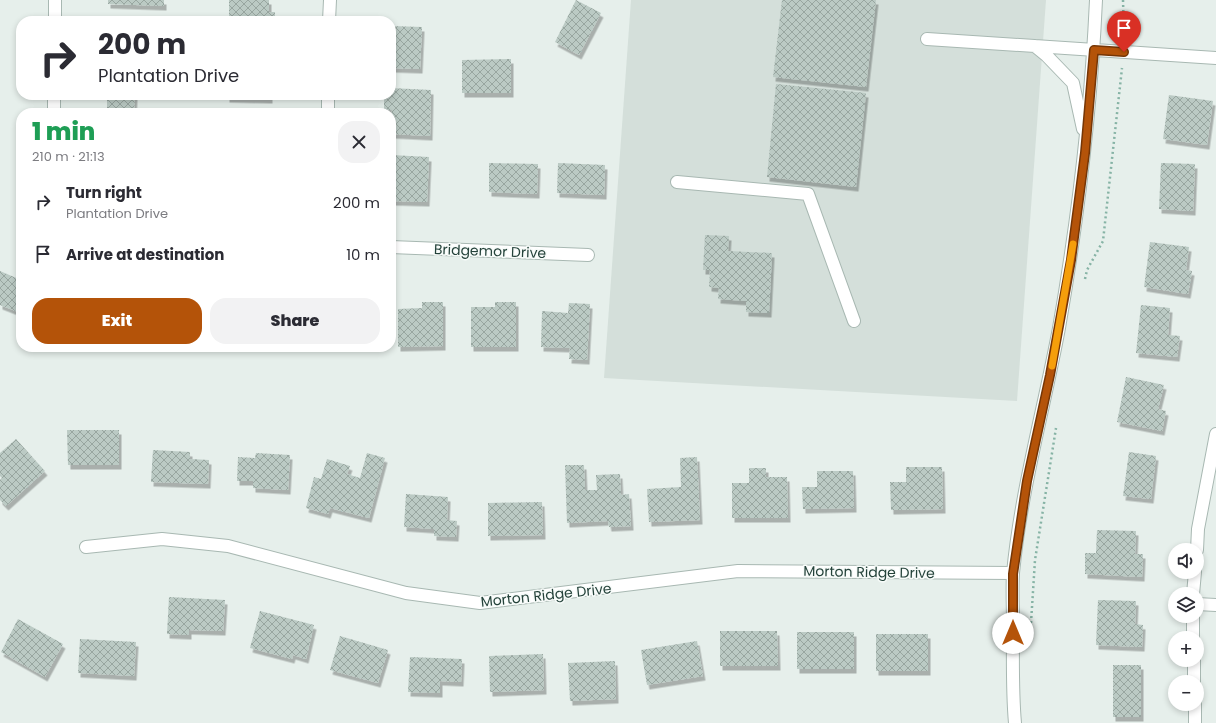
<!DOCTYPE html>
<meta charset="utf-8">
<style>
:root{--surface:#fff;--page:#f2f2f3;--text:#2b2b33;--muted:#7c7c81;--accent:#b45309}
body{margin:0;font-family:Poppins,sans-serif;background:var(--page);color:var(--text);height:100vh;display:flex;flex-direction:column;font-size:15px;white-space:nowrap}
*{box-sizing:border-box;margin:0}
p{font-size:13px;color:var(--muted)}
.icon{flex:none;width:22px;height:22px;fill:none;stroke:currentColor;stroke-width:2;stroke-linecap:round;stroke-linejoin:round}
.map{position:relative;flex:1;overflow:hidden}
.details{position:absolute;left:16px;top:108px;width:380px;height:244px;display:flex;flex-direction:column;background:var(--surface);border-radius:16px;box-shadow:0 2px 6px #0003}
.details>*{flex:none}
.guide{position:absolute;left:16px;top:16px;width:380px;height:84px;border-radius:16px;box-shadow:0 2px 6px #0003;background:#fff;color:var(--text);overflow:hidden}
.tools{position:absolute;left:1168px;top:543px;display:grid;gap:8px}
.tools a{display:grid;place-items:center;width:36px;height:36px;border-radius:50%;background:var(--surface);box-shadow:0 2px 6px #0003;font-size:20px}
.pin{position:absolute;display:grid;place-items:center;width:34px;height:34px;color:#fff;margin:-41px -17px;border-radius:50% 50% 50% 0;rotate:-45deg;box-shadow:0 0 4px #0007}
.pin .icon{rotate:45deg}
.me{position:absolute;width:44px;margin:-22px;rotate:0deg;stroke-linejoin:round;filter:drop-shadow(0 0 3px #0008)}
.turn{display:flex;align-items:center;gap:14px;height:84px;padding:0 16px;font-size:18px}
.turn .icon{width:52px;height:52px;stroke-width:2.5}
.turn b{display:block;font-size:28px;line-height:34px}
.round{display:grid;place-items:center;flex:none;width:42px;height:42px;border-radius:16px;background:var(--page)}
.summary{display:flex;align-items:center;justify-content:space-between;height:68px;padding:0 16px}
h1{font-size:24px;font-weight:800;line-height:30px;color:#1e9e55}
.primary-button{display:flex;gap:8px;margin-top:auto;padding:8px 16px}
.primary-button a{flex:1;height:46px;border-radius:16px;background:var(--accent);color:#fff;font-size:16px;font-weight:800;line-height:46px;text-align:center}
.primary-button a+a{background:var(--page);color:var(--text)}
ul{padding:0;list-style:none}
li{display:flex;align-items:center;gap:12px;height:52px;padding:0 16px}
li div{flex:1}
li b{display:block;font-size:15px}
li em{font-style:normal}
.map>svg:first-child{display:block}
.built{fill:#d4dfda}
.building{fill:url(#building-cross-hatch);filter:url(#shadow)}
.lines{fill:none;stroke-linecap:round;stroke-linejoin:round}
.minor-casing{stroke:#a8b8b2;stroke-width:14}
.path{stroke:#86b3a5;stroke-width:2.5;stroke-dasharray:2 3;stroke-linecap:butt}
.minor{stroke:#fff;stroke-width:12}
.route-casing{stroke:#753606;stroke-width:10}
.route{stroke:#b45309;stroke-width:7}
.slow{stroke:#f59e0b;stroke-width:7}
.labels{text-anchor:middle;stroke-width:3;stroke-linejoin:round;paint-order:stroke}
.street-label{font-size:14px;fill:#24423a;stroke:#f7fbf9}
</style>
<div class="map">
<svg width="1216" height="723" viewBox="0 0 1216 723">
<defs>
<pattern id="building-cross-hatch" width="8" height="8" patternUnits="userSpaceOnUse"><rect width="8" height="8" fill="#bbcac4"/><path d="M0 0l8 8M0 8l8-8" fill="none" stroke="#98a6a0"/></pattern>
<filter id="shadow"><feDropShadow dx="2.5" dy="4.5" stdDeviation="0" flood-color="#0004"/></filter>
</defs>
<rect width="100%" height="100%" fill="#e6efeb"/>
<path class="built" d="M 631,0 L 1046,0 L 1017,401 L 604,378 Z"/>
<path class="building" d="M 108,0 L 164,0 L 164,6 L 108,4 Z
M 229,0 L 269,0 L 269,12 L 275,12 L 275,21 L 229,21 Z
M 576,0 L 601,13 L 579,55 L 555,42 Z
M 782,0 L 876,0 L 866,87 L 773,77 Z
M 392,26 L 422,27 L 420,69 L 391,68 Z
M 511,59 L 511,93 L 462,93 L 462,60 Z
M 776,84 L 866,93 L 856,187 L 767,177 Z
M 391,88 L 431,90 L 430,136 L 391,134 L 392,110 L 384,110 L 384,95 L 391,95 Z
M 107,95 L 135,95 L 134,113 L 107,113 Z
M 227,95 L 270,95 L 270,99 L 227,98 Z
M 1169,95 L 1213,101 L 1207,145 L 1163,139 Z
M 391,155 L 429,157 L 427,202 L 391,201 Z
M 489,163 L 538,164 L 537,194 L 489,192 Z
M 558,163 L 605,165 L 604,195 L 557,193 Z
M 1161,163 L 1195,164 L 1193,211 L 1159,209 Z
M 705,235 L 729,236 L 728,251 L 772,253 L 769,313 L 746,312 L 746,301 L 718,299 L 719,288 L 709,287 L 710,270 L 703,270 Z
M 1150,242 L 1189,247 L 1186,270 L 1192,271 L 1188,294 L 1144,287 Z
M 0,271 L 21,280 L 21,306 L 18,312 L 0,305 Z
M 422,302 L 443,302 L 443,346 L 398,347 L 398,309 L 422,308 Z
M 495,302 L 516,302 L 516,347 L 471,347 L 471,307 L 495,307 Z
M 569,303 L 590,304 L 587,360 L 569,359 L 570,348 L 541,347 L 542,311 L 568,313 Z
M 1141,305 L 1170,308 L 1168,335 L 1180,336 L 1177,357 L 1136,353 Z
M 1126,377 L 1164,385 L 1158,409 L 1166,411 L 1162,431 L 1117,422 Z
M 67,430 L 119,430 L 119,465 L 68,465 Z
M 16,439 L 45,471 L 6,506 L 0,500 L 0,480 L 2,478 L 0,476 L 0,453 Z
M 153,450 L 190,452 L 190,459 L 209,460 L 208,484 L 151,482 Z
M 1129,452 L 1156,456 L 1151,499 L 1123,496 Z
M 256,453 L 290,455 L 288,490 L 253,488 L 253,481 L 237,481 L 238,457 L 255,458 Z
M 367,453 L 385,458 L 369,518 L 330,508 L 328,514 L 306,508 L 314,477 L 321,479 L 327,459 L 350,466 L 347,474 L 360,478 Z
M 697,457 L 700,520 L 649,522 L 647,489 L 681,487 L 680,458 Z
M 565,465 L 584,465 L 585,490 L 597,490 L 596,475 L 620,474 L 621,495 L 629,494 L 631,526 L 609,527 L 608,521 L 567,523 Z
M 906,467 L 942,467 L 943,509 L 891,510 L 890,482 L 906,482 Z
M 749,468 L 766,468 L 766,477 L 787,477 L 788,518 L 732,518 L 732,483 L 749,483 Z
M 817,471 L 853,471 L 854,508 L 803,509 L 802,487 L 817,487 Z
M 406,494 L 448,497 L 447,520 L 457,521 L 456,537 L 434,536 L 434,529 L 404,527 Z
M 542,502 L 543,535 L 488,536 L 488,503 Z
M 1097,530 L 1136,531 L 1135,554 L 1143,554 L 1142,577 L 1085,574 L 1085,553 L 1096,553 Z
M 169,597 L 225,600 L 223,631 L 189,630 L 189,635 L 167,634 Z
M 1098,600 L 1136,601 L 1135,624 L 1143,625 L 1142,647 L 1096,645 Z
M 260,611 L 314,625 L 306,659 L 293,655 L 292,659 L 250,648 Z
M 18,619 L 63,644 L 45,677 L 1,652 Z
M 720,631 L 777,631 L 778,666 L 720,666 Z
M 797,632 L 854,632 L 854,669 L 797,669 Z
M 876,634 L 928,634 L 928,671 L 876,671 Z
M 340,636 L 388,650 L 378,683 L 330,670 Z
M 80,639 L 136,642 L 134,676 L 78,673 Z
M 697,641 L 703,676 L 647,685 L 641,650 Z
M 543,654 L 544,690 L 490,692 L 489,656 Z
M 410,657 L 462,659 L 461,682 L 440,681 L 440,693 L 408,692 Z
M 615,661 L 616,699 L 570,701 L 568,663 Z
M 1113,665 L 1141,665 L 1141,717 L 1113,717 Z"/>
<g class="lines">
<g class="minor-casing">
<path id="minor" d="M 55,21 L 55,0
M 329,21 L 330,0
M 927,39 L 1216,58
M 1035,46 L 1046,55 L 1073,83 L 1083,129
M 54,113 L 54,95
M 328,113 L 328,95
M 677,182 L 808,194 L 854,321
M 391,247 L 588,255
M 86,547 L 162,539 L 228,546 L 406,593 L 480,603 L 738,571 L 1013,573
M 1197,550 L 1198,529 L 1216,434
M 1193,594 L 1195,572
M 1197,604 L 1216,605
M 1193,616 L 1193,638
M 1194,660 L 1194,682
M 1195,704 L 1195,723
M 1015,723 C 1012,690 1013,657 1013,624 C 1013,607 1012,590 1013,573 C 1021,490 1044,409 1059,328 C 1078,219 1091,110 1096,0"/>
</g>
<path class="path" d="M 1123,0 L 1124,37
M 1085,279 L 1087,270 L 1103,241 L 1122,68
M 1031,623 L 1035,560 L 1056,428"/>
<use href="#minor" class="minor"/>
</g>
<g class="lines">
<g class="route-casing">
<path id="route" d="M 1013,633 L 1013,574 L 1027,481 L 1050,375 L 1071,260 L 1085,153 L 1094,50 L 1124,52"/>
</g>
<use href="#route" class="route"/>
<path class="slow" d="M 1052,366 L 1073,244"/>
</g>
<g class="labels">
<g class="street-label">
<text transform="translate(490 251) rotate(2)" y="5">Bridgemor Drive</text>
<text transform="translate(869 572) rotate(1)" y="5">Morton Ridge Drive</text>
<text transform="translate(546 595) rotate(-6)" y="5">Morton Ridge Drive</text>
</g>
</g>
</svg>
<div class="tools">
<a><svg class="icon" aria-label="sound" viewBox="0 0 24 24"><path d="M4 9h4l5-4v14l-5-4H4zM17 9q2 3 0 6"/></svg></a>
<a><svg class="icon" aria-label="layers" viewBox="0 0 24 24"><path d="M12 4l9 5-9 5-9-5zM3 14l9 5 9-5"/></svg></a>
<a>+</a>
<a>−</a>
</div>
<div class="pin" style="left:1124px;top:52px;background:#d93025"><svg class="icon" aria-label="arrive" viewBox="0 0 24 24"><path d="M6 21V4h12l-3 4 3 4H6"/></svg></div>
<svg class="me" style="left:1013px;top:633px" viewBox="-20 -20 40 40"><circle r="19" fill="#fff"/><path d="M0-13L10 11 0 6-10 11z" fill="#b45309"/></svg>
<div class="guide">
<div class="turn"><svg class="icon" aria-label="right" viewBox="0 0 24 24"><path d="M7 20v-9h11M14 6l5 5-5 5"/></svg><div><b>200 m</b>Plantation Drive</div></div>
</div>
<section class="details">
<div class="summary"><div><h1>1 min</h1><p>210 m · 21:13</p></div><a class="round"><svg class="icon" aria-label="close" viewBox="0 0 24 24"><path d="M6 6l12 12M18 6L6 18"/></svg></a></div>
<ul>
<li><svg class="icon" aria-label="right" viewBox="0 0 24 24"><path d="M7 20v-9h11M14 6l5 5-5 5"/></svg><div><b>Turn right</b><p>Plantation Drive</p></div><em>200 m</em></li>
<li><svg class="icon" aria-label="arrive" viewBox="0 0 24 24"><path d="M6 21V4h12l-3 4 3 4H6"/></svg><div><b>Arrive at destination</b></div><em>10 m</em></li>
</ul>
<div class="primary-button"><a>Exit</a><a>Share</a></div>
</section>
</div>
